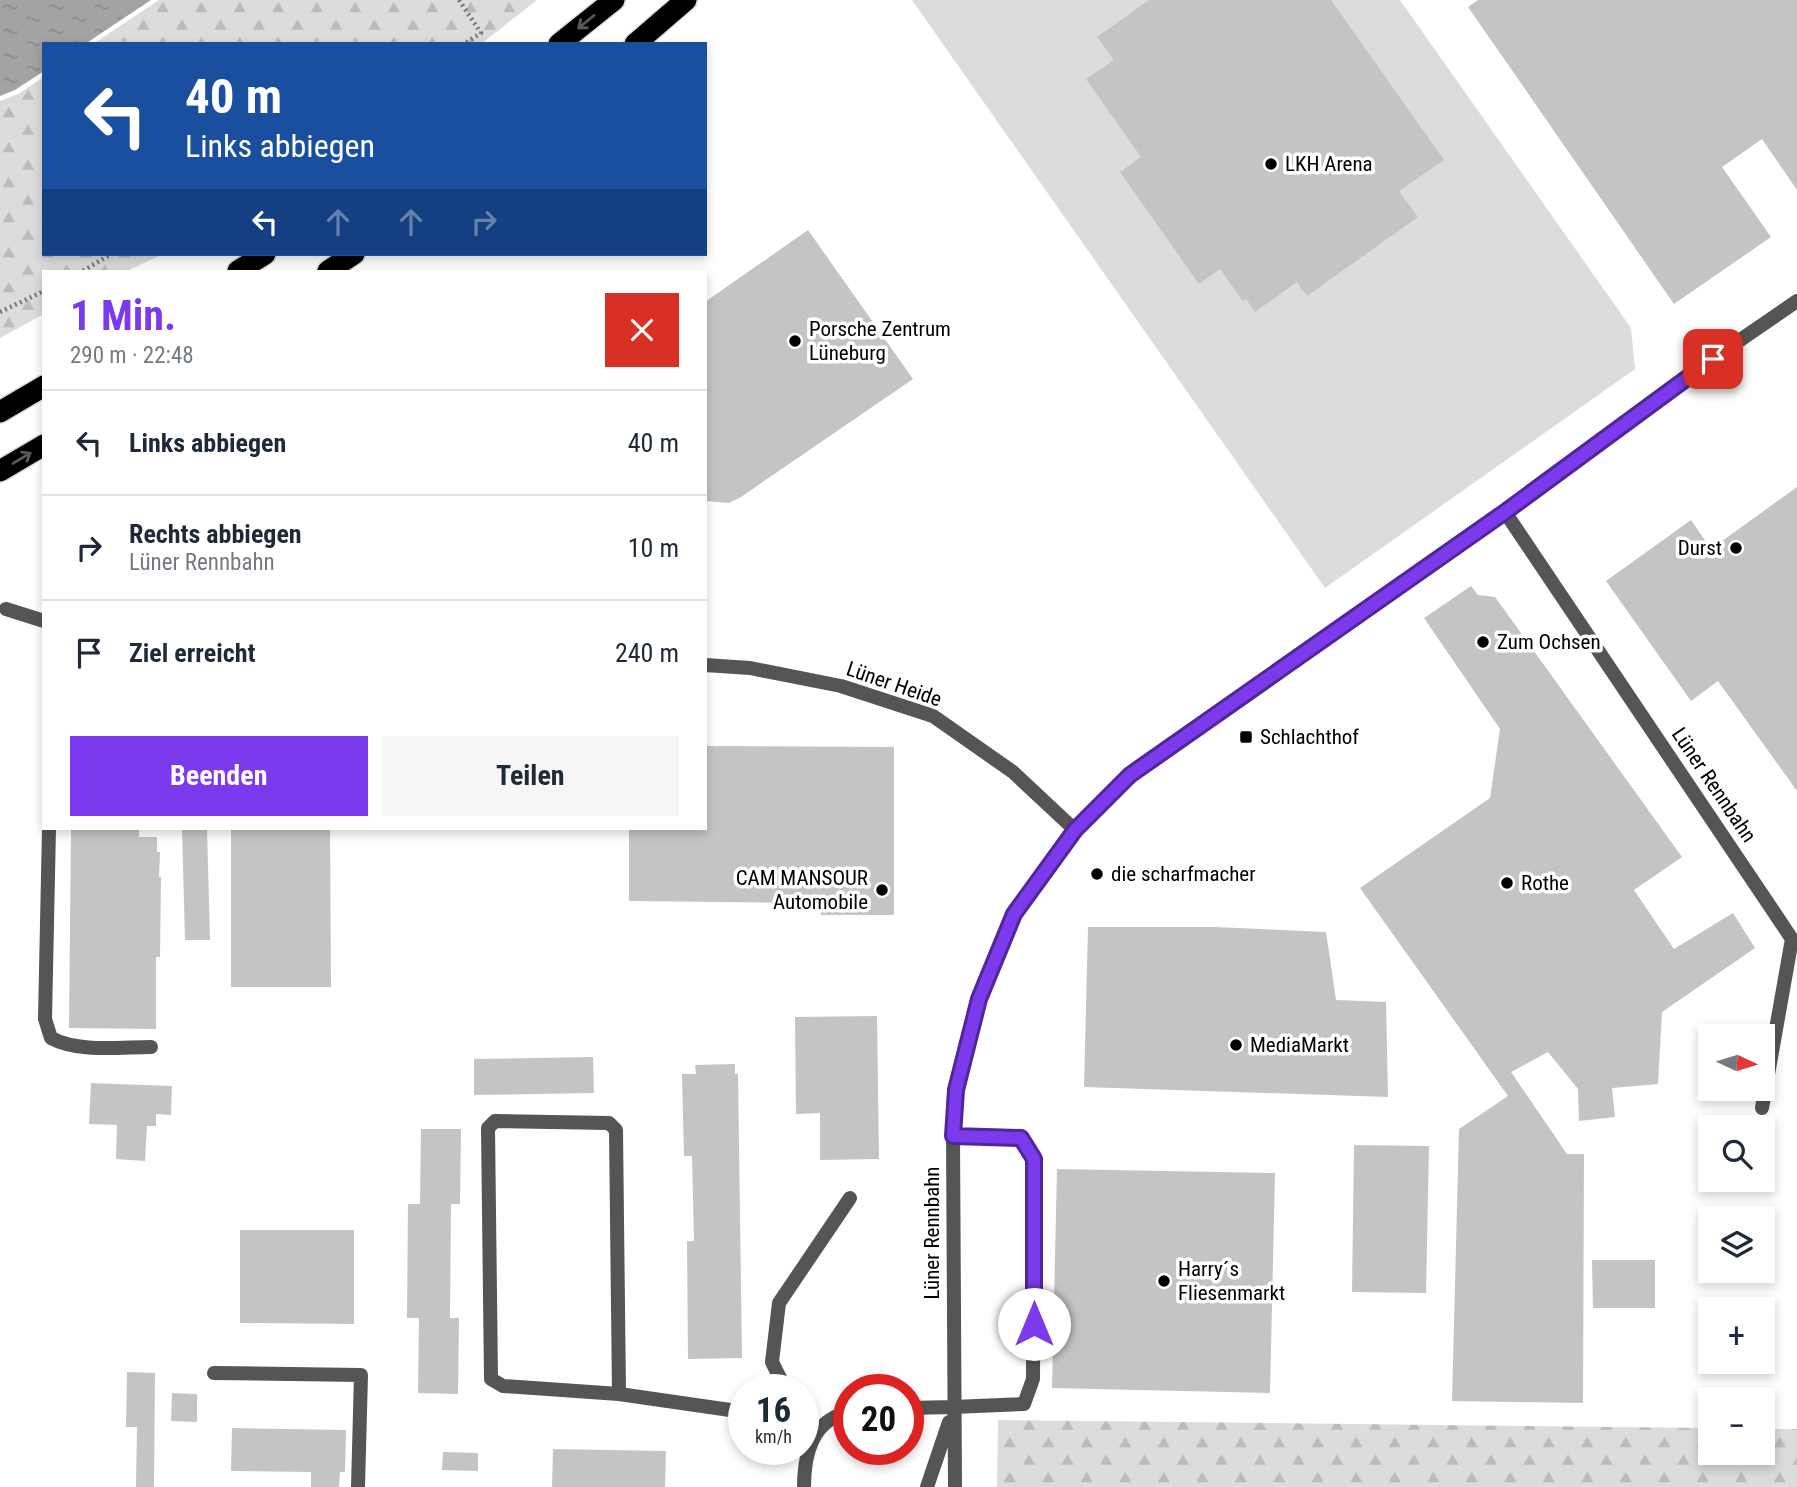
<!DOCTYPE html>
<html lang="de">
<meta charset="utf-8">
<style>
:root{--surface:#fff;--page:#f6f6f7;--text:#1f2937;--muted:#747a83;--line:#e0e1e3;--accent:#7c3aed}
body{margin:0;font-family:"Roboto Condensed",sans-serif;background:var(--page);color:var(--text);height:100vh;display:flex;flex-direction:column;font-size:26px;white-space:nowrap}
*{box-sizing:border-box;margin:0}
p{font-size:23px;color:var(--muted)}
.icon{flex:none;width:38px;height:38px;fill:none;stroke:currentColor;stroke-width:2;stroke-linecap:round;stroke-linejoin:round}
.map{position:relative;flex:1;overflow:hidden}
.sheet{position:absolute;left:42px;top:270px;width:665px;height:560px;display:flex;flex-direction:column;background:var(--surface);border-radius:0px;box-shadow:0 4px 10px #0003}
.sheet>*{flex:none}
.guide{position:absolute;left:42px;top:42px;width:665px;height:214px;border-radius:0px;box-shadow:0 4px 10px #0003;background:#1a4fa0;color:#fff;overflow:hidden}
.needle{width:46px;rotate:94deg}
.tools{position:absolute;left:1698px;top:1024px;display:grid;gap:14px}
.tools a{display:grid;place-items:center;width:77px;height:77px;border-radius:0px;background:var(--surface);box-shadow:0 4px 10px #0003;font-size:35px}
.speed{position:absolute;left:728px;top:1374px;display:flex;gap:14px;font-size:35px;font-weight:700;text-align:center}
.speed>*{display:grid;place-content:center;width:91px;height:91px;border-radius:50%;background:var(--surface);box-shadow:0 4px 10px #0003;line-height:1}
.speed small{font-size:18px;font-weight:400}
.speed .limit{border:10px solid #d22;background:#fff;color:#111}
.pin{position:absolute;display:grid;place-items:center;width:60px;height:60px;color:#fff;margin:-30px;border-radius:14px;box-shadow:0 4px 10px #0006}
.me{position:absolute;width:77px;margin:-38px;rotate:0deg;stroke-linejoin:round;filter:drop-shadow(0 0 5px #0008)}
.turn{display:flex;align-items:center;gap:24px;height:147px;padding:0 28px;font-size:32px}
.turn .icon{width:91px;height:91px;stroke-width:2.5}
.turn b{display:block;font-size:49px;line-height:60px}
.lanes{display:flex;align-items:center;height:66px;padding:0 28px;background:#0003;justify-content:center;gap:35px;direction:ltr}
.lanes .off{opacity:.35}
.round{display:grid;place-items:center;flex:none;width:74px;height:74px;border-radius:0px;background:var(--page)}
.summary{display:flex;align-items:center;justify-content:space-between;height:119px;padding:0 28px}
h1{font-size:42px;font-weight:700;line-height:52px;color:var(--accent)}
.cta{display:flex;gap:14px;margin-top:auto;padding:14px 28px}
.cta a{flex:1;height:80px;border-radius:0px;background:var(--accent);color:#fff;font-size:28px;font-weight:700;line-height:80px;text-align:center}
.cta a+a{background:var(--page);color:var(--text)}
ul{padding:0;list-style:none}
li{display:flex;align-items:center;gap:21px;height:105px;padding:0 28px;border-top:2px solid var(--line)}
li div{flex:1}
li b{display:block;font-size:26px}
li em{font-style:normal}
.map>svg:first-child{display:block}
.forest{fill:url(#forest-firs)}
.pitch{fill:#dcdcdc}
.water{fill:url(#water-ripples)}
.building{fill:#c4c4c4}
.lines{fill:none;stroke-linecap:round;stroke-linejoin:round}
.highway-casing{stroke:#dbdbdb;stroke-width:24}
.path{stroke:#777;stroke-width:4.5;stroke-dasharray:2 3.5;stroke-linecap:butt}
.lane{stroke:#555;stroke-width:14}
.street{stroke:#555;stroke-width:14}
.highway{stroke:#000;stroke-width:21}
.oneway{stroke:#595959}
.route-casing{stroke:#51269a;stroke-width:18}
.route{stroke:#7c3aed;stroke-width:12}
.poi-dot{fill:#000;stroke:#fff;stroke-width:2.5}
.labels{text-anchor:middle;stroke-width:7;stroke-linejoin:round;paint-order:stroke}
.poi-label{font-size:21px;fill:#000;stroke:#fff;text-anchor:start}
.street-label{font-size:21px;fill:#000;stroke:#fff}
</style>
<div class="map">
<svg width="1797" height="1487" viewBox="0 0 1797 1487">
<defs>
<pattern id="forest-firs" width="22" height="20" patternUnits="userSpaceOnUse" patternTransform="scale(1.75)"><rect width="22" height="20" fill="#dcdcdc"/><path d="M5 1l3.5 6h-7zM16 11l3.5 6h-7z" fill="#bbb"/></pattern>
<pattern id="water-ripples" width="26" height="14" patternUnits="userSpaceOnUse" patternTransform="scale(1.75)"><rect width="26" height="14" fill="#a3a3a3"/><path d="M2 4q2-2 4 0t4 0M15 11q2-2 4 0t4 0" fill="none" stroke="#8b8b8b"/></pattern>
</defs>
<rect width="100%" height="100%" fill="#fff"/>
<path class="forest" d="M 159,0 L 537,0 L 481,44 L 93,44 Z
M 44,77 L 44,254 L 163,254 L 127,271 L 44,271 L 44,314 L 0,338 L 0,101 L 18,94 Z
M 998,1420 L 1710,1428 L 1710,1452 L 1762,1452 L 1762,1429 L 1797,1429 L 1797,1487 L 997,1487 Z"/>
<path class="pitch" d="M 912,0 L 1400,0 L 1631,328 L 1635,369 L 1325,588 Z"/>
<path class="water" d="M 0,0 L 151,0 L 85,44 L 44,44 L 44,71 L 15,90 L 0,96 Z"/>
<path class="building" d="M 1149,0 L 1331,0 L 1444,160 L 1399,191 L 1418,217 L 1307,296 L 1297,282 L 1255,312 L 1246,299 L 1243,301 L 1220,269 L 1199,284 L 1120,172 L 1141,157 L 1086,79 L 1114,60 L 1097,37 Z
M 1478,0 L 1797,0 L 1797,190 L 1762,139 L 1722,167 L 1771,237 L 1674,304 L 1468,7 Z
M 808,230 L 913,379 L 741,497 L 729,503 L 705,501 L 705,302 Z
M 1797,487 L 1797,791 L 1718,681 L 1691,701 L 1606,581 L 1691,520 L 1711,549 Z
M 1471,586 L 1478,595 L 1495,597 L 1682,857 L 1634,890 L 1674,949 L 1733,913 L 1755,948 L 1662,1012 L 1658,1084 L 1612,1088 L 1615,1117 L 1579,1121 L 1578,1089 L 1548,1052 L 1511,1072 L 1567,1154 L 1584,1154 L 1583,1403 L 1452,1401 L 1459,1129 L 1508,1096 L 1360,888 L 1490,798 L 1500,729 L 1424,618 Z
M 705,746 L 894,747 L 894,915 L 821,915 L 821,903 L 629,901 L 629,828 L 705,828 Z
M 71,828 L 139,828 L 139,837 L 157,837 L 157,852 L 160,852 L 159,877 L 161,877 L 160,957 L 156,957 L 156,1029 L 69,1028 Z
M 182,828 L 207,828 L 210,940 L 185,940 Z
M 231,828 L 330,828 L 331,987 L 231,987 Z
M 1088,927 L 1215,927 L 1326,932 L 1336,1000 L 1386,1002 L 1388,1097 L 1084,1087 Z
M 877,1016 L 879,1159 L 820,1160 L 820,1113 L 796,1114 L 795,1017 Z
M 593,1057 L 594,1093 L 474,1095 L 474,1059 Z
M 735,1064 L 735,1074 L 738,1074 L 742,1358 L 688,1359 L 687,1241 L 694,1241 L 692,1156 L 684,1156 L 682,1074 L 696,1074 L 695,1065 Z
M 91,1083 L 172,1086 L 171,1115 L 156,1114 L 156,1126 L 147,1126 L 145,1161 L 116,1159 L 117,1125 L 89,1124 Z
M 421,1129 L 461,1129 L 460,1204 L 451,1204 L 450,1318 L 459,1318 L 458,1394 L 418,1393 L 419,1318 L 407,1318 L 408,1204 L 420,1204 Z
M 1354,1145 L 1429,1146 L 1426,1293 L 1352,1292 Z
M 1057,1169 L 1275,1173 L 1270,1393 L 1052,1388 Z
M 240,1230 L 354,1230 L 354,1324 L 240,1323 Z
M 1592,1260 L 1655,1260 L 1655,1308 L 1593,1308 Z
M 127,1372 L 155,1373 L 154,1487 L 136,1487 L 137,1427 L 126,1427 Z
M 172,1393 L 197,1394 L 197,1422 L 171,1421 Z
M 232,1428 L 346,1430 L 345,1472 L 340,1472 L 339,1487 L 311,1487 L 311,1472 L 231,1471 Z
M 553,1449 L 666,1451 L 665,1487 L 552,1487 Z
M 443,1452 L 478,1453 L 478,1471 L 442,1470 Z"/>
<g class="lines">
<g class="highway-casing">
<path id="highway" d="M 559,44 L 614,0
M 635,44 L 686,0
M 238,271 L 265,254
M 328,271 L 354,254
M 0,412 L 44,386
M 0,471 L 44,445"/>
</g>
<path class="path" d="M 459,0 L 481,33 L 464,44
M 83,271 L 111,254
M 0,312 L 44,291"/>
<path class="lane" d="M 1505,512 L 1792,939 L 1762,1108
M 49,828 L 45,1019 L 51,1038 C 79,1053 120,1047 151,1047
M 953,1136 L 1021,1138 L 1034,1159 L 1033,1379 L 1024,1404 L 953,1407
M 214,1373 L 361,1375 L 358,1487
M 786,1390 L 772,1362 L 779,1303 L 850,1198
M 619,1394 L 616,1130 L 609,1123 L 495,1121 L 488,1128 L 491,1379 L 503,1386 L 619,1394 L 744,1412
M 803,1421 L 818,1430"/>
<path class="street" d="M 6,609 L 44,621
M 705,665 L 750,668 L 841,686 L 933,716 L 1013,772 L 1075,830
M 908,1408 L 953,1407
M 804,1487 C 804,1454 812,1420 849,1412
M 927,1487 L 949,1422
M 955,1487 L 953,1136 L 956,1090 L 979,999 L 1014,914 L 1075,830 L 1130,775 L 1303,655 L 1505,512 L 1692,373 L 1797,301"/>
<use href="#highway" class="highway"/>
</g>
<defs><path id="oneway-shaft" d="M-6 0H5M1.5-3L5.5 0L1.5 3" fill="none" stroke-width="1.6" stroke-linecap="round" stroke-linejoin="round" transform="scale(1.75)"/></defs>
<g class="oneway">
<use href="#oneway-shaft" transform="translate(586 22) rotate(141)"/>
<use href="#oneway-shaft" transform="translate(22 458) rotate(-31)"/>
</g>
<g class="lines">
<g class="route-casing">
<path id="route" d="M 1034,1324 L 1034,1159 L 1021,1138 L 953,1136 L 956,1090 L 979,999 L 1014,914 L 1075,830 L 1130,775 L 1505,512 L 1713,359"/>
</g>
<use href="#route" class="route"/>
</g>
<g class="poi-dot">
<circle cx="1271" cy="164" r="7"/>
<circle cx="795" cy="341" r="7"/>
<circle cx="1736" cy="548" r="7"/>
<circle cx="1483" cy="642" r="7"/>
<rect x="1239" y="730" width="14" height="14" rx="3.5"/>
<circle cx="1097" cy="874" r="7"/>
<circle cx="1507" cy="883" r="7"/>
<circle cx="882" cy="890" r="7"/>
<circle cx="1236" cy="1045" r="7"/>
<circle cx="1164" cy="1281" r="7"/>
</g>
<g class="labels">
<g class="poi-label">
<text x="1285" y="171">LKH Arena</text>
<text x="809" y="336">Porsche Zentrum<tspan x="809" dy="24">Lüneburg</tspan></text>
<text x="1722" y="555" text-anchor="end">Durst</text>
<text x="1497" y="649">Zum Ochsen</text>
<text x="1260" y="744">Schlachthof</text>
<text x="1111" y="881">die scharfmacher</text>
<text x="868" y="885" text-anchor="end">CAM MANSOUR<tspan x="868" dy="24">Automobile</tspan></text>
<text x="1521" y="890">Rothe</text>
<text x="1250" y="1052">MediaMarkt</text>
<text x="1178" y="1276">Harry´s<tspan x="1178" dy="24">Fliesenmarkt</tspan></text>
</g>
<g class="street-label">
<text transform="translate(894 684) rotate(19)" y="7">Lüner Heide</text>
<text transform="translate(1714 785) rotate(56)" y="7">Lüner Rennbahn</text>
<text transform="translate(932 1233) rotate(-90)" y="7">Lüner Rennbahn</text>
</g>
</g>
</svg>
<div class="tools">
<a><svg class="needle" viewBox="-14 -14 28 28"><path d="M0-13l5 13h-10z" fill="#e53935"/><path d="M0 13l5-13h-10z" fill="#747a83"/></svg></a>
<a><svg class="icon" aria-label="search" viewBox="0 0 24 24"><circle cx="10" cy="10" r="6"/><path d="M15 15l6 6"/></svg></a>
<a><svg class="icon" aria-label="layers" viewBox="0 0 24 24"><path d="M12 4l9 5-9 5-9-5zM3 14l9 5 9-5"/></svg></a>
<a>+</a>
<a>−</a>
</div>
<div class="speed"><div>16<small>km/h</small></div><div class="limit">20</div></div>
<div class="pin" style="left:1713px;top:359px;background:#d93025"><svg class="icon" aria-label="arrive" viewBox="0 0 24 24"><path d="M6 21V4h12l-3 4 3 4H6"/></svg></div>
<svg class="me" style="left:1034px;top:1324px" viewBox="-20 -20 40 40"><circle r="19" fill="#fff"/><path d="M0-13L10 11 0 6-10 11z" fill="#7c3aed"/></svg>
<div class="guide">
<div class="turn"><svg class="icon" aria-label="left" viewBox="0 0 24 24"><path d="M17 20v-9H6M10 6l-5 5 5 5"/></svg><div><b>40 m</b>Links abbiegen</div></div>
<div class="lanes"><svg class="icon" aria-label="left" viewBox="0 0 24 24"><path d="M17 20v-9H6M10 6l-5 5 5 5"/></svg><svg class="icon off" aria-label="ahead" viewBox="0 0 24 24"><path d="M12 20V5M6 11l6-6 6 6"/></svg><svg class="icon off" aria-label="ahead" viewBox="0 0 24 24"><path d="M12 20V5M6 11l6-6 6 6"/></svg><svg class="icon off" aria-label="right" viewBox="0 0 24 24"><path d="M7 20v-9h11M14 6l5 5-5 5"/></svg></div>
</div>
<section class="sheet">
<div class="summary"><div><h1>1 Min.</h1><p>290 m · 22:48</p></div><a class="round" style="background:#d93025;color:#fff"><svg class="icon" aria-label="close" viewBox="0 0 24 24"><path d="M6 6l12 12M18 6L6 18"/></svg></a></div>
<ul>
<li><svg class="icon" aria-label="left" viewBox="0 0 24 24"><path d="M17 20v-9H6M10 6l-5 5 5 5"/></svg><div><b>Links abbiegen</b></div><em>40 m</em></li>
<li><svg class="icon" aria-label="right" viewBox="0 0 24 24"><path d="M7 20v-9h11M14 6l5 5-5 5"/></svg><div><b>Rechts abbiegen</b><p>Lüner Rennbahn</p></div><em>10 m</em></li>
<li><svg class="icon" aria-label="arrive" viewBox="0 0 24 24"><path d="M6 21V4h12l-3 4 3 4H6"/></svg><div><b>Ziel erreicht</b></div><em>240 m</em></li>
</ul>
<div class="cta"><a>Beenden</a><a>Teilen</a></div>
</section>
</div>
